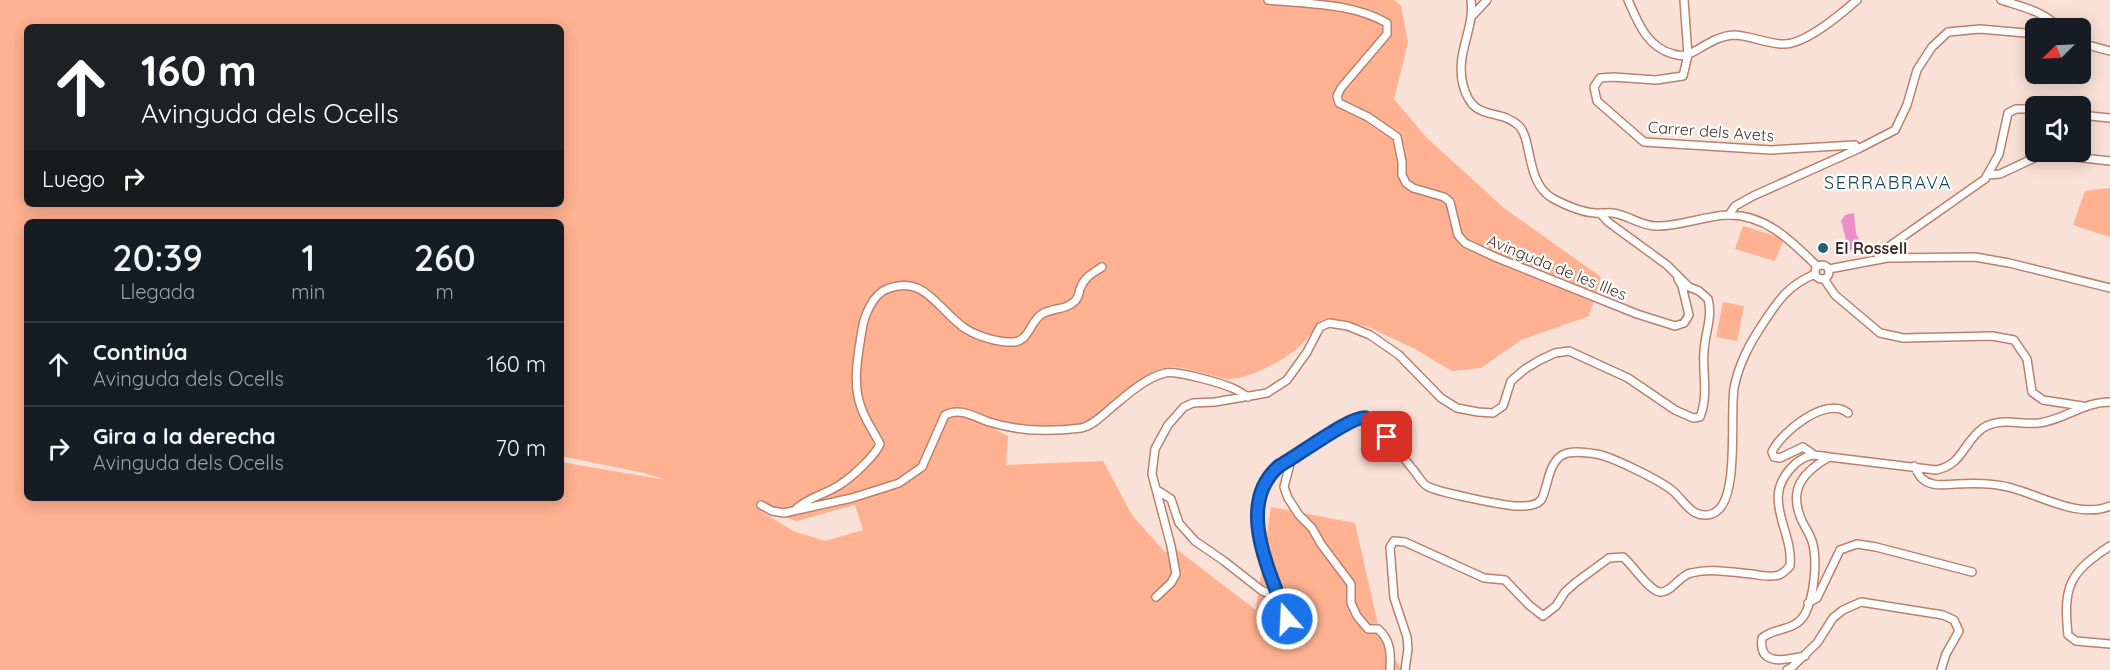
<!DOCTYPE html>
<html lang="es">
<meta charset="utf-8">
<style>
:root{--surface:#171b24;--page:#20242c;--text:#f1f3f6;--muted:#9ea1a6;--line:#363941}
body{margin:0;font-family:Quicksand,sans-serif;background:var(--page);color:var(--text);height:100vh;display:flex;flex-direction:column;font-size:22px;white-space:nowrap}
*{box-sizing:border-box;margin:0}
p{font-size:20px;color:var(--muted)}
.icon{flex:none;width:33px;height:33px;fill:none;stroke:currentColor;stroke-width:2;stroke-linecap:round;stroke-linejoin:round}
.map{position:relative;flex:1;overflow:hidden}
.panel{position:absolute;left:24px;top:219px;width:540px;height:282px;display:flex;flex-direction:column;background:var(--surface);border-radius:9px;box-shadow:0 3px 15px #0003}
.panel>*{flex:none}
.hud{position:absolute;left:24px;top:24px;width:540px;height:183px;border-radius:9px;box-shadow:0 3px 15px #0003;background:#202124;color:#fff;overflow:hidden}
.needle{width:39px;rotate:246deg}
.fabs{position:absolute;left:2025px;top:18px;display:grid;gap:12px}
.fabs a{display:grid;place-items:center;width:66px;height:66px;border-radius:9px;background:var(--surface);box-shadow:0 3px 15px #0003;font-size:30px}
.pin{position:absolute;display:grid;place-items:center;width:51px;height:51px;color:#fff;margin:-26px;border-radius:12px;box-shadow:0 3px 9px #0006}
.me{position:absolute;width:66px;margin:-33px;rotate:341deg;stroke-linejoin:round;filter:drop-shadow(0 0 4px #0008)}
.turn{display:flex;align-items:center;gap:21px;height:126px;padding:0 18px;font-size:27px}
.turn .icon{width:78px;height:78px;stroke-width:2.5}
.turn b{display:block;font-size:42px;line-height:51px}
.then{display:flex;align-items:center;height:57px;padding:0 18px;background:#0003;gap:12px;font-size:22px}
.eta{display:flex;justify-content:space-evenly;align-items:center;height:102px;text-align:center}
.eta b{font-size:36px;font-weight:600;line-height:42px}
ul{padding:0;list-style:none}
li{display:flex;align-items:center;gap:18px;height:84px;padding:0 18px;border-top:2px solid var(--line)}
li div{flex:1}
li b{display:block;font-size:22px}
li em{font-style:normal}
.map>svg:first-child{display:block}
.green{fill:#ffb191;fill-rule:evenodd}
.water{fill:#ed8ec8}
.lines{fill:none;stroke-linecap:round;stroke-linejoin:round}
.minor-casing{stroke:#ba816a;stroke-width:10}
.minor{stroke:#fff;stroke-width:7}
.route-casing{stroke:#114b97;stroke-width:15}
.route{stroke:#1a73e8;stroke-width:10}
.poi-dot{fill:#236378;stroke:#fff;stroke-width:2}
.labels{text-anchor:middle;stroke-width:4.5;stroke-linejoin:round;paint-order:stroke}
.street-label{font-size:16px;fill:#452d23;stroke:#fff}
.poi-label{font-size:16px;font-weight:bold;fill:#452d23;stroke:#fff;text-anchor:start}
.neighbourhood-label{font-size:18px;letter-spacing:1.5px;fill:#134758;stroke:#fff}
</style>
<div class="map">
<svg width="2110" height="670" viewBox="0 0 2110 670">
<rect width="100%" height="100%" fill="#fae1d7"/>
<path class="green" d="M 0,0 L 1394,0 L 1401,6 L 1408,42 L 1394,99 L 1427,138 L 1504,208 L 1601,277 L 1589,316 L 1521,340 L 1481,368 L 1452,371 L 1415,349 L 1371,328 L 1337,319 L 1321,320 C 1315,328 1309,337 1301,345 C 1288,358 1247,381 1227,379 C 1213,377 1181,365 1169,367 C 1136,371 1110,415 1080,424 C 1053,432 1020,417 994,429 L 1008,436 L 1006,465 L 1103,461 L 1132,515 L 1165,552 L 1176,549 L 1256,610 L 1271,507 L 1355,523 L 1382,642 L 1403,670 L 0,670 ZM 27,27 L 561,27 L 561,204 L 27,204 ZM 27,222 L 561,222 L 561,456 L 644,473 L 666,480 L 561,462 L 561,498 L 27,498 ZM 855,505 L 863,530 L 825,541 L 793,531 L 759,510 L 797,521 Z
M 2110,188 L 2110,237 L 2073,225 L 2085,191 Z
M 1743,226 L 1784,239 L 1775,261 L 1735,249 Z
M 1723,302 L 1744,306 L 1737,341 L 1716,337 Z"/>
<path class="water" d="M 1854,213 L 1856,234 L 1863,246 L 1849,251 L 1841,221 L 1845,215 Z"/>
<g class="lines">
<g class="minor-casing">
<path id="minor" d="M 1268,0 C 1307,4 1352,3 1387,23 L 1387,34 L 1341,88 L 1337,96 L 1339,103 L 1368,117 L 1397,137 L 1402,162 L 1402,175 L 1406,183 L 1413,188 L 1444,197 L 1450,202 L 1458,235 L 1465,243 L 1495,257 L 1637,314 L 1675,326 L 1684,323 L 1689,315 L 1682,286 L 1678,279
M 1471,0 C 1475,30 1455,52 1463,85 C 1473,123 1497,107 1518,125 C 1533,138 1525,182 1552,198 C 1565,205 1580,212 1595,213 C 1601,214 1607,212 1613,213 C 1628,215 1641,226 1656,226 C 1680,227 1706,215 1729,215 C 1767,215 1792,242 1817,266
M 1628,0 C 1638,23 1647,47 1673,54 C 1679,56 1685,56 1691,53 C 1705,46 1717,36 1733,35 C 1750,35 1766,44 1783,44 C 1805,45 1841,14 1857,0
M 1684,0 L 1688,55 L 1683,76 L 1656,80 L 1613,77 L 1600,78 L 1594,87 L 1597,101 L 1644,142 L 1771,150 L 1855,145 L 1858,149
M 2001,0 C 2019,6 2047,12 2058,28
M 1473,15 L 1487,0
M 2080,43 L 2110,51
M 2080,115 L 2110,118
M 2057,152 L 2075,157 L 2110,161
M 1987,175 L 2000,174 L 2047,152
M 1729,215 L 1735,206 L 1753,196 L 1858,149 L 1895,130 L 1907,105 L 1917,70 L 1932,47 L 1948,32 L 1980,29 L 2036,34
M 1877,260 L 1881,252 L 1985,179 L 1999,154 L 2008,113 L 2016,109 L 2036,109
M1815 272a7 7 0 1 1 14 0a7 7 0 1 1-14 0Z
M 1829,269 L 1887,258 L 1975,257 L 2009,263 L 2110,288
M 1824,279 L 1835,295 L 1880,333 L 1903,338 L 1992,336 L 2014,340 L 2027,359 L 2032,392 L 2043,400 L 2082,406
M 1813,454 L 1803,447 L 1780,458 L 1774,457 L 1772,452 C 1781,432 1827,395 1848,413
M 1291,460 L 1284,487 L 1288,498 L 1299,515 L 1312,528 L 1321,544 L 1351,584 L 1351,603 L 1357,616 L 1368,629 L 1378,629 C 1391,640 1391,654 1390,670
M 1914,466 C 1919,475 1922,482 1933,484 C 1941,486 1949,484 1956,484 C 1974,483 1995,483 2012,488 C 2041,496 2080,519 2110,506
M 1157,490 L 1171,499 L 1179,523 L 1195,541 L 1224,561 L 1261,590 L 1269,594 L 1278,593 C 1264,553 1239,500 1279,466 C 1297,457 1346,419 1361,418 C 1366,418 1370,421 1374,423 C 1389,439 1401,455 1415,472 C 1418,476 1422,483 1427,486 C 1436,492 1502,505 1515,506 C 1523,506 1535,507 1541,500 C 1544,496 1545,489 1547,483 C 1554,452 1565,449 1596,454 C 1611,456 1661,481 1673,491 C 1680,497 1687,509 1696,513 C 1702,516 1711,516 1717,511 C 1739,495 1730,416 1734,388 C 1739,363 1750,343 1764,322 C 1779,299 1789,285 1815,274
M 761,505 L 772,511 L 784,513 L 852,498 L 899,483 L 922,467 L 945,415 C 960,407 975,417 989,422 C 1018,431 1051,432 1081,428 C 1092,426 1103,415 1111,408 C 1127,395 1145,378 1165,373 C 1175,370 1221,383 1232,388 C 1238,390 1243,394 1248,397
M 796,509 C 808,497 827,494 841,484 C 853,476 875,456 880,444 C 874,432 865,420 861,407 C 852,384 858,355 862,330 C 864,316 873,294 887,289 C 926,274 938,311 966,329 C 979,337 1000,343 1014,342 C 1030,340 1030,321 1042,314 C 1053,307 1065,311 1075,301 C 1079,297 1079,293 1080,289 C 1084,277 1093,273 1102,267
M 2110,546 C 2069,573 2063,586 2068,635 L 2076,641 L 2110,644
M 1278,593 L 1292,636
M 1156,597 L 1171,583 L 1176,574 L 1171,546 L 1152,474 L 1155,449 L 1168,425 L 1184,407 L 1193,403 L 1215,402 L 1267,393 L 1287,380 L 1307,352 L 1320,327 L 1329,323 L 1348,326 L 1370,335 L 1399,355 L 1441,398 L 1457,408 L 1478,412 L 1493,413 L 1503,406 L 1511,381 L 1525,369 L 1540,360 L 1555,353 L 1569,351 L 1628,378 L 1675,410 L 1693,418 L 1700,417 C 1709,394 1702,373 1704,351 C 1705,333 1713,316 1708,299 L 1699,291 L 1689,287 L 1667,265 L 1608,222 L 1600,213
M 1808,603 L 1817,598 L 1840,550 L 1857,544 L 1876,547 L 1972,572
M 1805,656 C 1786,660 1758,667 1762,638 C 1774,627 1795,632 1805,614 C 1814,597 1818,560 1812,541 C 1809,532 1803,525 1800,516 C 1789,487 1805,471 1829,457 L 1936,470 C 1963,465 1963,442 1983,428 C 2001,417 2020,425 2039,423 C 2064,420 2083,402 2110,402
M 1405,670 L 1408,649 L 1407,637 L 1394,598 L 1390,547 L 1394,541 L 1405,542 L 1484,578 L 1505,580 L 1529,605 L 1543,616 L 1556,606 L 1565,592 L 1575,583 L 1609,558 L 1623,557 C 1633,565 1648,590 1660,592 C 1671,593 1680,575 1691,573 C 1711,568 1731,572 1751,574 C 1760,575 1771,578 1779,575 C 1784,573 1787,569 1790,566 C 1794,529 1758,498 1795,464 C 1807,454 1814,454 1829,457
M 1787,670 L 1791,668 L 1817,643 L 1833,618 L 1843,610 L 1861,602 L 1943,615 L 1954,620 L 1959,631 L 1946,654 L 1941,670"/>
</g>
<use href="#minor" class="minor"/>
</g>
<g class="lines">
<g class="route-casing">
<path id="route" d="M 1287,619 C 1271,573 1234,505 1279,466 C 1295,458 1353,414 1366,418 C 1375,421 1381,431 1387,437"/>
</g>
<use href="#route" class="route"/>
</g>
<circle class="poi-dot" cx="1823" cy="248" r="6"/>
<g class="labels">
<g class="street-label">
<text transform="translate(1711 131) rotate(4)" y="6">Carrer dels Avets</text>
<text transform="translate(1557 267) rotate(22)" y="6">Avinguda de les Illes</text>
</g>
<g class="poi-label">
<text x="1835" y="254">El Rossell</text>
</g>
<g class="neighbourhood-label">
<text x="1888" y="189">SERRABRAVA</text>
</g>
</g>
</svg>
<div class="fabs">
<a><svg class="needle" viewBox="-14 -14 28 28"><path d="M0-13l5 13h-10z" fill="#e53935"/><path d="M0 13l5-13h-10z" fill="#9ea1a6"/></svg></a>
<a><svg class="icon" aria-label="sound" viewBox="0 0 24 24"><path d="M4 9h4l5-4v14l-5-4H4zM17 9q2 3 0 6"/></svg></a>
</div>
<div class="pin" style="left:1387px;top:437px;background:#d93025"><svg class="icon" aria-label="arrive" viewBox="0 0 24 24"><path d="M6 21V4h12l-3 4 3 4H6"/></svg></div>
<svg class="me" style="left:1287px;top:619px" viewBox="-20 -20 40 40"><circle r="17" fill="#1a73e8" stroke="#fff" stroke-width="3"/><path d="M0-11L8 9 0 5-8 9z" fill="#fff"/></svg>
<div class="hud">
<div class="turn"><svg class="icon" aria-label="ahead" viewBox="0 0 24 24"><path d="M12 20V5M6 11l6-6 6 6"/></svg><div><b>160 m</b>Avinguda dels Ocells</div></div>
<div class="then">Luego<svg class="icon" aria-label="right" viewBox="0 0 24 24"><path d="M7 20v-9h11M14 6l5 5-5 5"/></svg></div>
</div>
<section class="panel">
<div class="eta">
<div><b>20:39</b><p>Llegada</p></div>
<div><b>1</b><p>min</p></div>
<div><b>260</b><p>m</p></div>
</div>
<ul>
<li><svg class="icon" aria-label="ahead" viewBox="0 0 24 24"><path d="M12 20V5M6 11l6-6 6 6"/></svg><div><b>Continúa</b><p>Avinguda dels Ocells</p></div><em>160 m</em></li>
<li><svg class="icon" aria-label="right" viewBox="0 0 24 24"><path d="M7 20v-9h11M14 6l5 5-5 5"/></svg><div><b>Gira a la derecha</b><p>Avinguda dels Ocells</p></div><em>70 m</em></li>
</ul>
</section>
</div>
